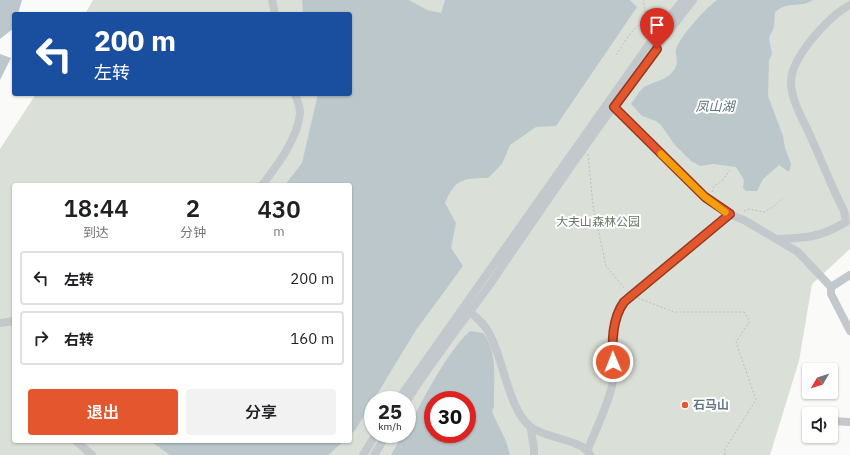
<!DOCTYPE html>
<html lang="zh">
<meta charset="utf-8">
<style>
:root{--surface:#fff;--page:#f2f2f2;--text:#202124;--muted:#757577;--line:#e0e0e0;--accent:#e4572e}
body{margin:0;font-family:"IBM Plex Sans","Noto Sans SC",sans-serif;background:var(--page);color:var(--text);height:100vh;display:flex;flex-direction:column;font-size:15px;white-space:nowrap}
*{box-sizing:border-box;margin:0}
p{font-size:13px;color:var(--muted)}
.icon{flex:none;width:22px;height:22px;fill:none;stroke:currentColor;stroke-width:2;stroke-linecap:round;stroke-linejoin:round}
.map{position:relative;flex:1;overflow:hidden}
.side{position:absolute;left:12px;top:183px;width:340px;height:260px;display:flex;flex-direction:column;background:var(--surface);border-radius:4px;box-shadow:0 1px 3px #0004}
.side>*{flex:none}
.hud{position:absolute;left:12px;top:12px;width:340px;height:84px;border-radius:4px;box-shadow:0 1px 3px #0004;background:#1a4fa0;color:#fff;overflow:hidden}
.needle{width:26px;rotate:231deg}
.buttons{position:absolute;left:802px;top:363px;display:grid;gap:8px}
.buttons a{display:grid;place-items:center;width:36px;height:36px;border-radius:4px;background:var(--surface);box-shadow:0 1px 3px #0004;font-size:20px}
.speed{position:absolute;left:364px;top:391px;display:flex;gap:8px;font-size:20px;font-weight:700;text-align:center}
.speed>*{display:grid;place-content:center;width:52px;height:52px;border-radius:50%;background:var(--surface);box-shadow:0 1px 3px #0004;line-height:1}
.speed small{font-size:10px;font-weight:400}
.speed .limit{border:6px solid #d22;background:#fff;color:#111}
.pin{position:absolute;display:grid;place-items:center;width:34px;height:34px;color:#fff;margin:-41px -17px;border-radius:50% 50% 50% 0;rotate:-45deg;box-shadow:0 0 4px #0007}
.pin .icon{rotate:45deg}
.me{position:absolute;width:44px;margin:-22px;rotate:359deg;stroke-linejoin:round;filter:drop-shadow(0 0 3px #0008)}
.turn{display:flex;align-items:center;gap:14px;height:84px;padding:0 16px;font-size:18px}
.turn .icon{width:52px;height:52px;stroke-width:2.5}
.turn b{display:block;font-size:28px;line-height:34px}
.eta{display:flex;justify-content:space-evenly;align-items:center;height:68px;text-align:center}
.eta b{font-size:24px;font-weight:600;line-height:28px}
.action{display:flex;gap:8px;margin-top:auto;padding:8px 16px}
.action a{flex:1;height:46px;border-radius:4px;background:var(--accent);color:#fff;font-size:16px;font-weight:600;line-height:46px;text-align:center}
.action a+a{background:var(--page);color:var(--text)}
ul{padding:0;list-style:none}
li{display:flex;align-items:center;gap:12px;height:54px;margin:0 8px 6px;padding:0 8px;border:2px solid var(--line);border-radius:4px}
li div{flex:1}
li b{display:block;font-size:15px}
li em{font-style:normal}
.map>svg:first-child{display:block}
.green{fill:#dadfd7;fill-rule:evenodd}
.water{fill:#bbc7cb;fill-rule:evenodd}
.lines{fill:none;stroke-linecap:round;stroke-linejoin:round}
.path{stroke:#bbbfc2;stroke-width:1;stroke-dasharray:2 2;stroke-linecap:butt}
.minor{stroke:#c3c8cc;stroke-width:8}
.route-casing{stroke:#94391e;stroke-width:10}
.route{stroke:#e4572e;stroke-width:7}
.slow{stroke:#f59e0b;stroke-width:7}
.poi-dot{fill:#e4572e;stroke:#fff;stroke-width:1.5}
.labels{text-anchor:middle;stroke-width:4;stroke-linejoin:round;paint-order:stroke}
.park-label{font-size:12px;fill:#687a64;stroke:#fff}
.poi-label{font-size:12px;font-weight:bold;fill:#657683;stroke:#fff;text-anchor:start}
.water-label{font-size:13px;font-style:italic;fill:#60757c;stroke:#fff}
</style>
<div class="map">
<svg width="850" height="455" viewBox="0 0 850 455">
<rect width="100%" height="100%" fill="#fafaf8"/>
<path class="green" d="M 93,0 L 850,0 L 850,249 L 812,284 L 799,361 L 770,455 L 0,455 L 0,149 L 36,94 L 350,94 L 350,14 L 85,14 ZM 14,185 L 350,185 L 350,441 L 14,441 ZM 373,400 L 407,400 L 407,434 L 373,434 ZM 433,400 L 467,400 L 467,434 L 433,434 Z"/>
<path class="water" d="M 0,0 L 22,0 L 18,14 L 14,14 L 14,28 L 0,39 Z
M 302,0 L 409,0 L 427,10 L 441,13 L 445,0 L 630,0 L 637,7 L 556,126 L 536,127 L 510,145 L 502,164 L 488,178 C 463,178 455,179 445,203 L 456,223 L 451,248 L 463,266 L 416,330 L 356,429 L 350,435 L 350,185 L 285,185 L 302,163 L 318,94 L 350,94 L 350,14 L 303,14 Z
M 717,0 L 813,0 C 799,9 789,0 775,12 L 774,27 L 769,38 L 772,54 L 769,60 L 768,96 L 783,136 L 785,148 L 791,164 L 789,172 L 779,165 L 763,179 L 757,191 L 746,191 L 743,188 L 744,180 L 736,167 L 713,164 L 700,166 L 691,161 L 675,145 L 661,125 L 656,121 L 642,116 L 631,104 C 635,99 639,91 644,87 C 655,81 669,80 675,68 C 679,61 675,56 676,50 C 678,38 707,7 717,0 Z
M 0,54 L 11,58 L 0,80 Z
M 470,331 L 483,333 C 499,353 493,382 494,406 L 492,412 L 506,441 L 510,455 L 391,455 L 403,434 L 407,434 L 407,428 C 425,398 445,354 470,331 ZM 433,400 L 467,400 L 467,434 L 433,434 Z
M 150,441 L 344,441 L 328,455 L 170,455 Z"/>
<g class="lines">
<path class="path" d="M 646,11 L 660,15
M 616,55 C 621,48 625,40 631,33 C 642,21 648,20 643,0
M 588,154 L 593,206 L 606,266 L 625,289
M 712,192 L 714,186 L 722,181 L 730,170
M 744,211 L 749,209 L 764,212 L 773,207 L 783,198
M 638,298 L 674,312 L 744,312 L 750,321 L 736,342 L 756,400 L 725,449 L 725,455"/>
<path class="minor" d="M 272,0 L 275,14
M 614,107 L 705,197 L 726,213 L 744,220 L 798,252 L 831,287 L 850,275
M 262,185 C 277,166 298,138 300,113 C 300,106 297,100 295,94
M 778,239 C 807,238 821,237 846,222 L 844,211 C 831,186 821,159 809,133 C 802,118 791,99 791,82 C 791,57 829,16 850,5
M 831,287 L 831,294 L 850,331
M 466,309 C 474,315 480,320 486,328 C 504,355 507,409 531,427 C 546,439 583,439 590,455
M 0,323 L 14,321
M 398,400 L 657,33 L 683,0
M 407,401 C 432,360 463,322 491,283 C 556,187 622,91 693,0
M 832,421 L 850,422
M 531,427 C 531,437 535,445 534,455
M 76,441 L 92,455
M 588,449 C 596,429 607,407 612,386 C 618,352 602,324 630,295 L 730,214
M 363,455 L 376,434
M 374,455 L 387,434"/>
</g>
<g class="lines">
<g class="route-casing">
<path id="route" d="M 613,362 C 612,341 612,319 624,302 L 730,214 L 705,197 L 614,107 L 657,49"/>
</g>
<use href="#route" class="route"/>
<path class="slow" d="M 661,154 L 705,197 L 725,212"/>
</g>
<circle class="poi-dot" cx="685" cy="405" r="4"/>
<g class="labels">
<g class="park-label">
<text x="598" y="226">大夫山森林公园</text>
</g>
<g class="poi-label">
<text x="693" y="409">石马山</text>
</g>
<g class="water-label">
<text x="715" y="111">凤山湖</text>
</g>
</g>
</svg>
<div class="buttons">
<a><svg class="needle" viewBox="-14 -14 28 28"><path d="M0-13l5 13h-10z" fill="#e53935"/><path d="M0 13l5-13h-10z" fill="#757577"/></svg></a>
<a><svg class="icon" aria-label="sound" viewBox="0 0 24 24"><path d="M4 9h4l5-4v14l-5-4H4zM17 9q2 3 0 6"/></svg></a>
</div>
<div class="speed"><div>25<small>km/h</small></div><div class="limit">30</div></div>
<div class="pin" style="left:657px;top:49px;background:#d93025"><svg class="icon" aria-label="arrive" viewBox="0 0 24 24"><path d="M6 21V4h12l-3 4 3 4H6"/></svg></div>
<svg class="me" style="left:613px;top:362px" viewBox="-20 -20 40 40"><circle r="17" fill="#e4572e" stroke="#fff" stroke-width="3"/><path d="M0-11L8 9 0 5-8 9z" fill="#fff"/></svg>
<div class="hud">
<div class="turn"><svg class="icon" aria-label="left" viewBox="0 0 24 24"><path d="M17 20v-9H6M10 6l-5 5 5 5"/></svg><div><b>200 m</b>左转</div></div>
</div>
<section class="side">
<div class="eta">
<div><b>18:44</b><p>到达</p></div>
<div><b>2</b><p>分钟</p></div>
<div><b>430</b><p>m</p></div>
</div>
<ul>
<li><svg class="icon" aria-label="left" viewBox="0 0 24 24"><path d="M17 20v-9H6M10 6l-5 5 5 5"/></svg><div><b>左转</b></div><em>200 m</em></li>
<li><svg class="icon" aria-label="right" viewBox="0 0 24 24"><path d="M7 20v-9h11M14 6l5 5-5 5"/></svg><div><b>右转</b></div><em>160 m</em></li>
</ul>
<div class="action"><a>退出</a><a>分享</a></div>
</section>
</div>
